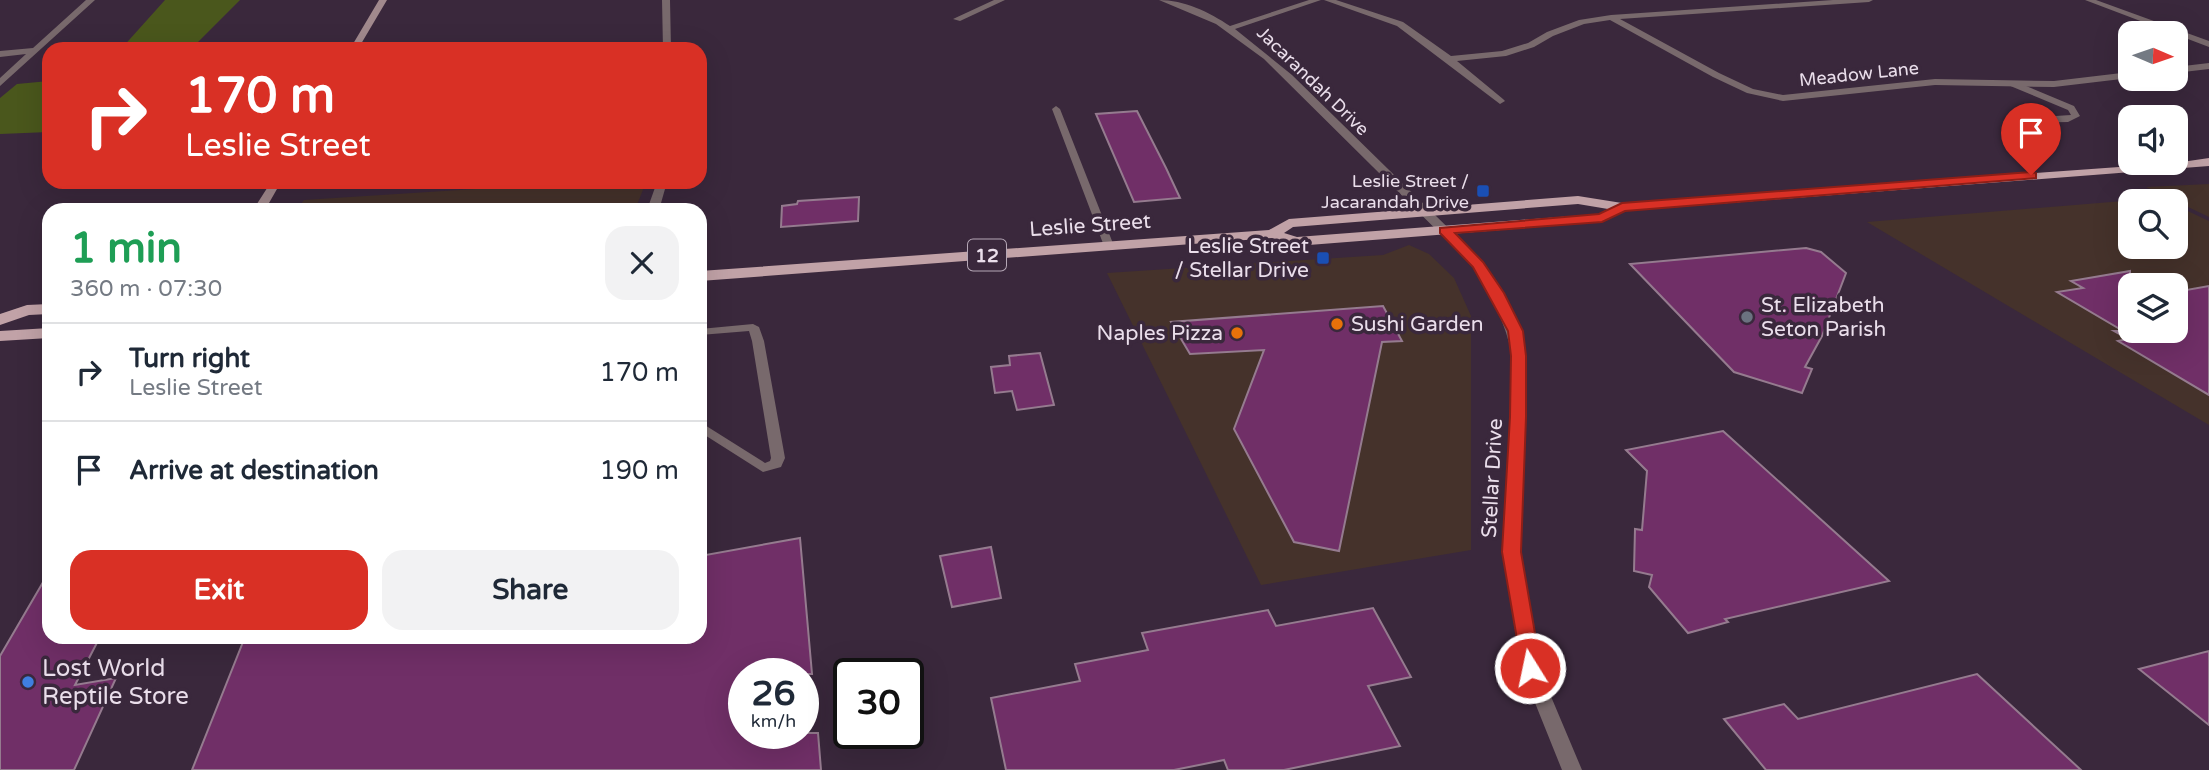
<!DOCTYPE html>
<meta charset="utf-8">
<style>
:root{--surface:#fff;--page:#f2f2f3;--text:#1f2937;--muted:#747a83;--line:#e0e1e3;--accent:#d93025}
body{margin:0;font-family:"Varela Round",sans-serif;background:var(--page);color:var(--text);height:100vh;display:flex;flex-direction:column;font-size:26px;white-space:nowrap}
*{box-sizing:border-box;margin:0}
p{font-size:23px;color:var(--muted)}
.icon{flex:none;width:38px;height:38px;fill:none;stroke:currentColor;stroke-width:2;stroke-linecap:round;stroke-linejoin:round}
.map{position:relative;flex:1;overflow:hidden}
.panel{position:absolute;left:42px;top:203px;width:665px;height:441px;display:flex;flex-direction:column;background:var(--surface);border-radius:21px;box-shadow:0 7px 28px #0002}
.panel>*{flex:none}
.top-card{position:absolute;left:42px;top:42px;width:665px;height:147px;border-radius:21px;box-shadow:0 7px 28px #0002;background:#d93025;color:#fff;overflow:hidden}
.needle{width:46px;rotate:92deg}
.fabs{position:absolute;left:2118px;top:21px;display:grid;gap:14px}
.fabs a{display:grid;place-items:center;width:70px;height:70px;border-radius:14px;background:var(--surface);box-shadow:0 7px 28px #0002;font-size:35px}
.speed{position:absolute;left:728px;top:658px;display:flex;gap:14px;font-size:35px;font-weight:700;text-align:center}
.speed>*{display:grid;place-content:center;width:91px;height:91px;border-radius:50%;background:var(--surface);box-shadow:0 7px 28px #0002;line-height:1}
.speed small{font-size:18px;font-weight:400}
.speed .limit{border:4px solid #111;border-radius:10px;background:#fff;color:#111}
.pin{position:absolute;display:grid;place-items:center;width:60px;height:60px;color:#fff;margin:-72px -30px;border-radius:50% 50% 50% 0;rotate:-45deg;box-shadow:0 0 7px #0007}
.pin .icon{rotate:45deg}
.me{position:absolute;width:77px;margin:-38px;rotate:350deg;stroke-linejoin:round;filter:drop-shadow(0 0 5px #0008)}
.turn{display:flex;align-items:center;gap:24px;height:147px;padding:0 28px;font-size:32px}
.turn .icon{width:91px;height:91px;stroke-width:2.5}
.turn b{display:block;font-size:49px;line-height:60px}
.round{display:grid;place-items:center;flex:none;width:74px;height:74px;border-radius:21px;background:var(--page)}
.summary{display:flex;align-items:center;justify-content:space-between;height:119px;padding:0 28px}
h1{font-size:42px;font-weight:700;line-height:52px;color:#1e9e55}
.primary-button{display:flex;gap:14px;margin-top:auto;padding:14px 28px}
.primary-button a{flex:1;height:80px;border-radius:21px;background:var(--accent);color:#fff;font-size:28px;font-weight:700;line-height:80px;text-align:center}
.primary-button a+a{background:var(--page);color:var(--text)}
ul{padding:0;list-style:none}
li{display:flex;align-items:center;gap:21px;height:98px;padding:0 28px;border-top:2px solid var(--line)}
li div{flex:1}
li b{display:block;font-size:26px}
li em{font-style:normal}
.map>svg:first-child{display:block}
.commercial{fill:#45322b;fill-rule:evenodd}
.green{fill:#4a571c}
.building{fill:#702f67;stroke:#957b8f;stroke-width:2}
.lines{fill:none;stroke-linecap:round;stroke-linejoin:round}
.lane{fill:#78696c;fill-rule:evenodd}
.street{fill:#78696c;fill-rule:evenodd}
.secondary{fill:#a1898d;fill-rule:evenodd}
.primary{fill:#c1a2a7;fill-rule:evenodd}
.route{fill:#d93025;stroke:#8d1f18;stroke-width:2}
.transit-dot{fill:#1a4fb4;stroke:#3a283c;stroke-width:2.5}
.worship-dot{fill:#6b7280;stroke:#3a283c;stroke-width:2.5}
.food-dot{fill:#e8710a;stroke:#3a283c;stroke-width:2.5}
.shop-dot{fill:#3f7fe0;stroke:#3a283c;stroke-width:2.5}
.labels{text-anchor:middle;stroke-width:7;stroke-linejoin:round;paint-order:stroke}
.far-street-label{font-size:18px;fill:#eadeeb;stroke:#3a283c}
.far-poi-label{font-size:18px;fill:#eadeeb;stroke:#3a283c;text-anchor:end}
.shield{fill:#3a283c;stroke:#b5a7b6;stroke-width:2}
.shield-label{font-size:19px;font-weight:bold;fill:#eadeeb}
.street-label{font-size:21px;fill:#eadeeb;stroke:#3a283c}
.poi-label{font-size:21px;fill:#eadeeb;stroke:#3a283c;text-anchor:end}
.near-poi-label{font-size:24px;fill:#eadeeb;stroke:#3a283c;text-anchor:start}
</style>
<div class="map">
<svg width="2209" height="770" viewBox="0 0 2209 770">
<rect width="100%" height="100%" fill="#3a283c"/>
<path class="commercial" d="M 583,182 L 646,182 L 635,210 L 297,210 L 304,200 Z
M 2209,184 L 2209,217 L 2146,187 Z
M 2160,198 L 2168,201 L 2130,201 L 2130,247 L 2175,247 L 2175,205 L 2209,221 L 2209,425 L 1867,222 ZM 2130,285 L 2175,285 L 2175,331 L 2130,331 Z
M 1409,245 L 1429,254 L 1454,278 L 1471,316 L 1471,550 L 1261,585 L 1107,273 L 1383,255 Z"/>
<path class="green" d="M 165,0 L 240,0 L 191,49 L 121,49 Z
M 49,81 L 49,132 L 0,134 L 0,98 L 17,84 Z"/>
<path class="building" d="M 1137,111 L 1166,168 L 1180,198 L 1134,202 L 1096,114 Z
M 859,197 L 858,221 L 781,227 L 782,206 L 797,204 L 798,201 Z
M 1806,248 L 1821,252 L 1846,273 L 1822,336 L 1805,367 L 1812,369 L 1802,393 L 1734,372 L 1630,264 Z
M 2130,271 L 2130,331 L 2175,331 L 2175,292 L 2209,286 L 2209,395 L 2118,341 L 2128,339 L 2114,331 L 2123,331 L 2057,292 L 2083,288 L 2071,281 Z
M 1383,306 L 1402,341 L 1382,342 L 1339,551 L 1294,542 L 1234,429 L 1264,350 L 1190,354 L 1171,322 Z
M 1040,353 L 1054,405 L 1017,410 L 1012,391 L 995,393 L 991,367 L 1010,365 L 1009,356 Z
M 1723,431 L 1889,581 L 1725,619 L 1728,622 L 1688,633 L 1649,587 L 1652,575 L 1634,571 L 1635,529 L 1642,530 L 1647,471 L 1626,450 Z
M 800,538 L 812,674 L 744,674 L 744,733 L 818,733 L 821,770 L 192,770 L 245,637 L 700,637 L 700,556 Z
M 991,547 L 1001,598 L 952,607 L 940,556 Z
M 49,572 L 49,637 L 100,637 L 75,685 L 116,678 L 74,770 L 0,770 L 0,656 Z
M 1373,608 L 1411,677 L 1368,686 L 1400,746 L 1284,770 L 1228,770 L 1224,760 L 1174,770 L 1006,770 L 991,698 L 1080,681 L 1075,664 L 1148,650 L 1142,633 L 1268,610 L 1276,626 Z
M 2209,651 L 2209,725 L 2139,669 Z
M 1977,674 L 2081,770 L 1766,770 L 1724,719 L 1784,704 L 1798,719 Z"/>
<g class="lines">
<path class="lane" d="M 2008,81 L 2014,81 L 2074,106 L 2080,116 L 2068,122 L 2021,123 L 2021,119 L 2024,118 L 2071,115 L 2068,110 L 2008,85 Z
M 1056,106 L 1060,109 L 1114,246 L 1113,248 L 1105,248 L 1104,246 L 1052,109 Z
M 753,324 L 759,327 L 764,341 L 785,458 L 781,467 L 763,472 L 700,432 L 700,422 L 765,463 L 770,461 L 771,458 L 752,341 L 749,331 L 700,335 L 700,329 Z"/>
<path class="street" d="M 86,0 L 95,0 L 0,86 L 0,78 L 26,54 L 0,57 L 0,51 L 33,48 Z
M 662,0 L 670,0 L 671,49 L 663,49 Z
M 994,0 L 1005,0 L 960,21 L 953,19 Z
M 1159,0 C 1184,0 1209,12 1230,26 L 1309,0 L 1321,0 L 1235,29 L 1292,75 L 1482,261 C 1502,291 1519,321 1526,356 L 1521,566 L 1539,668 L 1582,770 L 1562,770 L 1521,668 L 1505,566 L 1512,356 C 1506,323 1491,295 1473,266 L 1264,59 L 1216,24 Z
M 1324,0 L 1336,0 L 1403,22 L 1451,56 L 1502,51 L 1528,43 L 1547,32 L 1579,20 L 1611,15 L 1833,0 L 1873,0 L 1869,2 L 1620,19 L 1719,73 L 1753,89 L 1783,95 L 1935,79 L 2054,81 L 2130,72 L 2130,78 L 2054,87 L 1935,85 L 1783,101 L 1747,93 L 1713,77 L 1610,20 L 1584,24 L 1553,36 L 1534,47 L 1506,56 L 1457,61 L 1503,99 L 1505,101 L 1500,104 L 1397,26 Z
M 2085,0 L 2096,0 L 2209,41 L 2209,47 Z
M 2209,63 L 2209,69 L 2175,73 L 2175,67 Z
M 657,182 L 667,182 L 659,210 L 647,210 Z"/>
<path class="secondary" d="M 379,0 L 387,0 L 358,49 L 350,49 Z
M 271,182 L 281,182 L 265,210 L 253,210 Z"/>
<path class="primary" d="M 2209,158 L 2209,166 L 1625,211 L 1602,222 L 1296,246 L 1272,238 L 700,281 L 700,271 L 1269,230 L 1289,219 L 1578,196 L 1622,203 L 2175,163 ZM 1578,204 L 1608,209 L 1599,214 L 1297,237 L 1284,233 L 1293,227 Z
M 49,304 L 49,314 L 29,315 L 0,325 L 0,314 L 27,305 Z
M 49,328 L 49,338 L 0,341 L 0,331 Z"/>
</g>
<path class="route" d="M 2031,172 L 2036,173 L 2036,178 L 1625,211 L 1602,222 L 1455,233 L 1483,262 L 1504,293 L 1523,331 L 1526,356 L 1526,417 L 1521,552 L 1541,668 L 1538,674 L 1530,676 L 1523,674 L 1502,552 L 1510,417 L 1511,356 L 1508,331 L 1473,267 L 1440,233 L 1440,228 L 1599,214 L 1622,203 Z"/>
<g class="transit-dot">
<rect x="1476" y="184" width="14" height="14" rx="3.5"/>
<rect x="1316" y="251" width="14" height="14" rx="3.5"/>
</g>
<circle class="worship-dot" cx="1747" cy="317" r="7"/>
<g class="food-dot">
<circle cx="1337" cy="324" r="7"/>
<circle cx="1237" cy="333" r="7"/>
</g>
<circle class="shop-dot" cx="28" cy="682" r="7"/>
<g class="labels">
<g class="far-street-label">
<text transform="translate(1859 74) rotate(-6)" y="6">Meadow Lane</text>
<text transform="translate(1313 81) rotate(44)" y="6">Jacarandah Drive</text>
</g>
<g class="far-poi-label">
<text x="1469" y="187">Leslie Street /<tspan x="1469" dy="21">Jacarandah Drive</tspan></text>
</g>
<rect class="shield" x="968" y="239.5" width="38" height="31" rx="5"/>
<g class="shield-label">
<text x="987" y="262">12</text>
</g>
<g class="street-label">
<text transform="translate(1090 225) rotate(-4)" y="7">Leslie Street</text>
<text transform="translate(1492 478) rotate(-87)" y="7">Stellar Drive</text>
</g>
<g class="poi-label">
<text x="1309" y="253">Leslie Street<tspan x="1309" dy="24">/ Stellar Drive</tspan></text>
<text x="1761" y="312" text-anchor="start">St. Elizabeth<tspan x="1761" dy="24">Seton Parish</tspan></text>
<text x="1351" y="331" text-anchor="start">Sushi Garden</text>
<text x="1223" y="340">Naples Pizza</text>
</g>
<g class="near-poi-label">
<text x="42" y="676">Lost World<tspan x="42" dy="28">Reptile Store</tspan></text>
</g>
</g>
</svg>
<div class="fabs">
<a><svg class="needle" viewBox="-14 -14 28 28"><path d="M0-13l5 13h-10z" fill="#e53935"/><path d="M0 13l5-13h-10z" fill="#747a83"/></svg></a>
<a><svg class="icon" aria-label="sound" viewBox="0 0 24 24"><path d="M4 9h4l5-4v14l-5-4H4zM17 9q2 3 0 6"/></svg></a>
<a><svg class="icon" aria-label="search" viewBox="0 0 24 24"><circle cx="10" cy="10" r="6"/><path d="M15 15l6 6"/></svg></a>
<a><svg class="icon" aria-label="layers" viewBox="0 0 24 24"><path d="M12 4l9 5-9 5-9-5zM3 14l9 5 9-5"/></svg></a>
</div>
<div class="speed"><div>26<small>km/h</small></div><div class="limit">30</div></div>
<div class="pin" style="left:2031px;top:175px;background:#d93025"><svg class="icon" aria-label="arrive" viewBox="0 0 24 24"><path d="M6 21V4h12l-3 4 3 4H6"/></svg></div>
<svg class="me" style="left:1530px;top:668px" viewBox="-20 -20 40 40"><circle r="17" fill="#d93025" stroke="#fff" stroke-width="3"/><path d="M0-11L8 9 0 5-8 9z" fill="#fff"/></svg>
<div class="top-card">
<div class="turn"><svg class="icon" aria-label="right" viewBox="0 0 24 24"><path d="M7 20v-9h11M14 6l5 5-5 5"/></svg><div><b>170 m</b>Leslie Street</div></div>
</div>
<section class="panel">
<div class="summary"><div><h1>1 min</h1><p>360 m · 07:30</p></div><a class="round"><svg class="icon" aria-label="close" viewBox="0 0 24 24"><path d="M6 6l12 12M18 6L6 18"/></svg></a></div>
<ul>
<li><svg class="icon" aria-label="right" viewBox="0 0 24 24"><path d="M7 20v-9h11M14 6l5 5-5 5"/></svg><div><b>Turn right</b><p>Leslie Street</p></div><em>170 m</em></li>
<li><svg class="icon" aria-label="arrive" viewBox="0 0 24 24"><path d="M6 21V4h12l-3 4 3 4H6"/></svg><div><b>Arrive at destination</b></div><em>190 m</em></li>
</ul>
<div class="primary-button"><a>Exit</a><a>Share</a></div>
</section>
</div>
